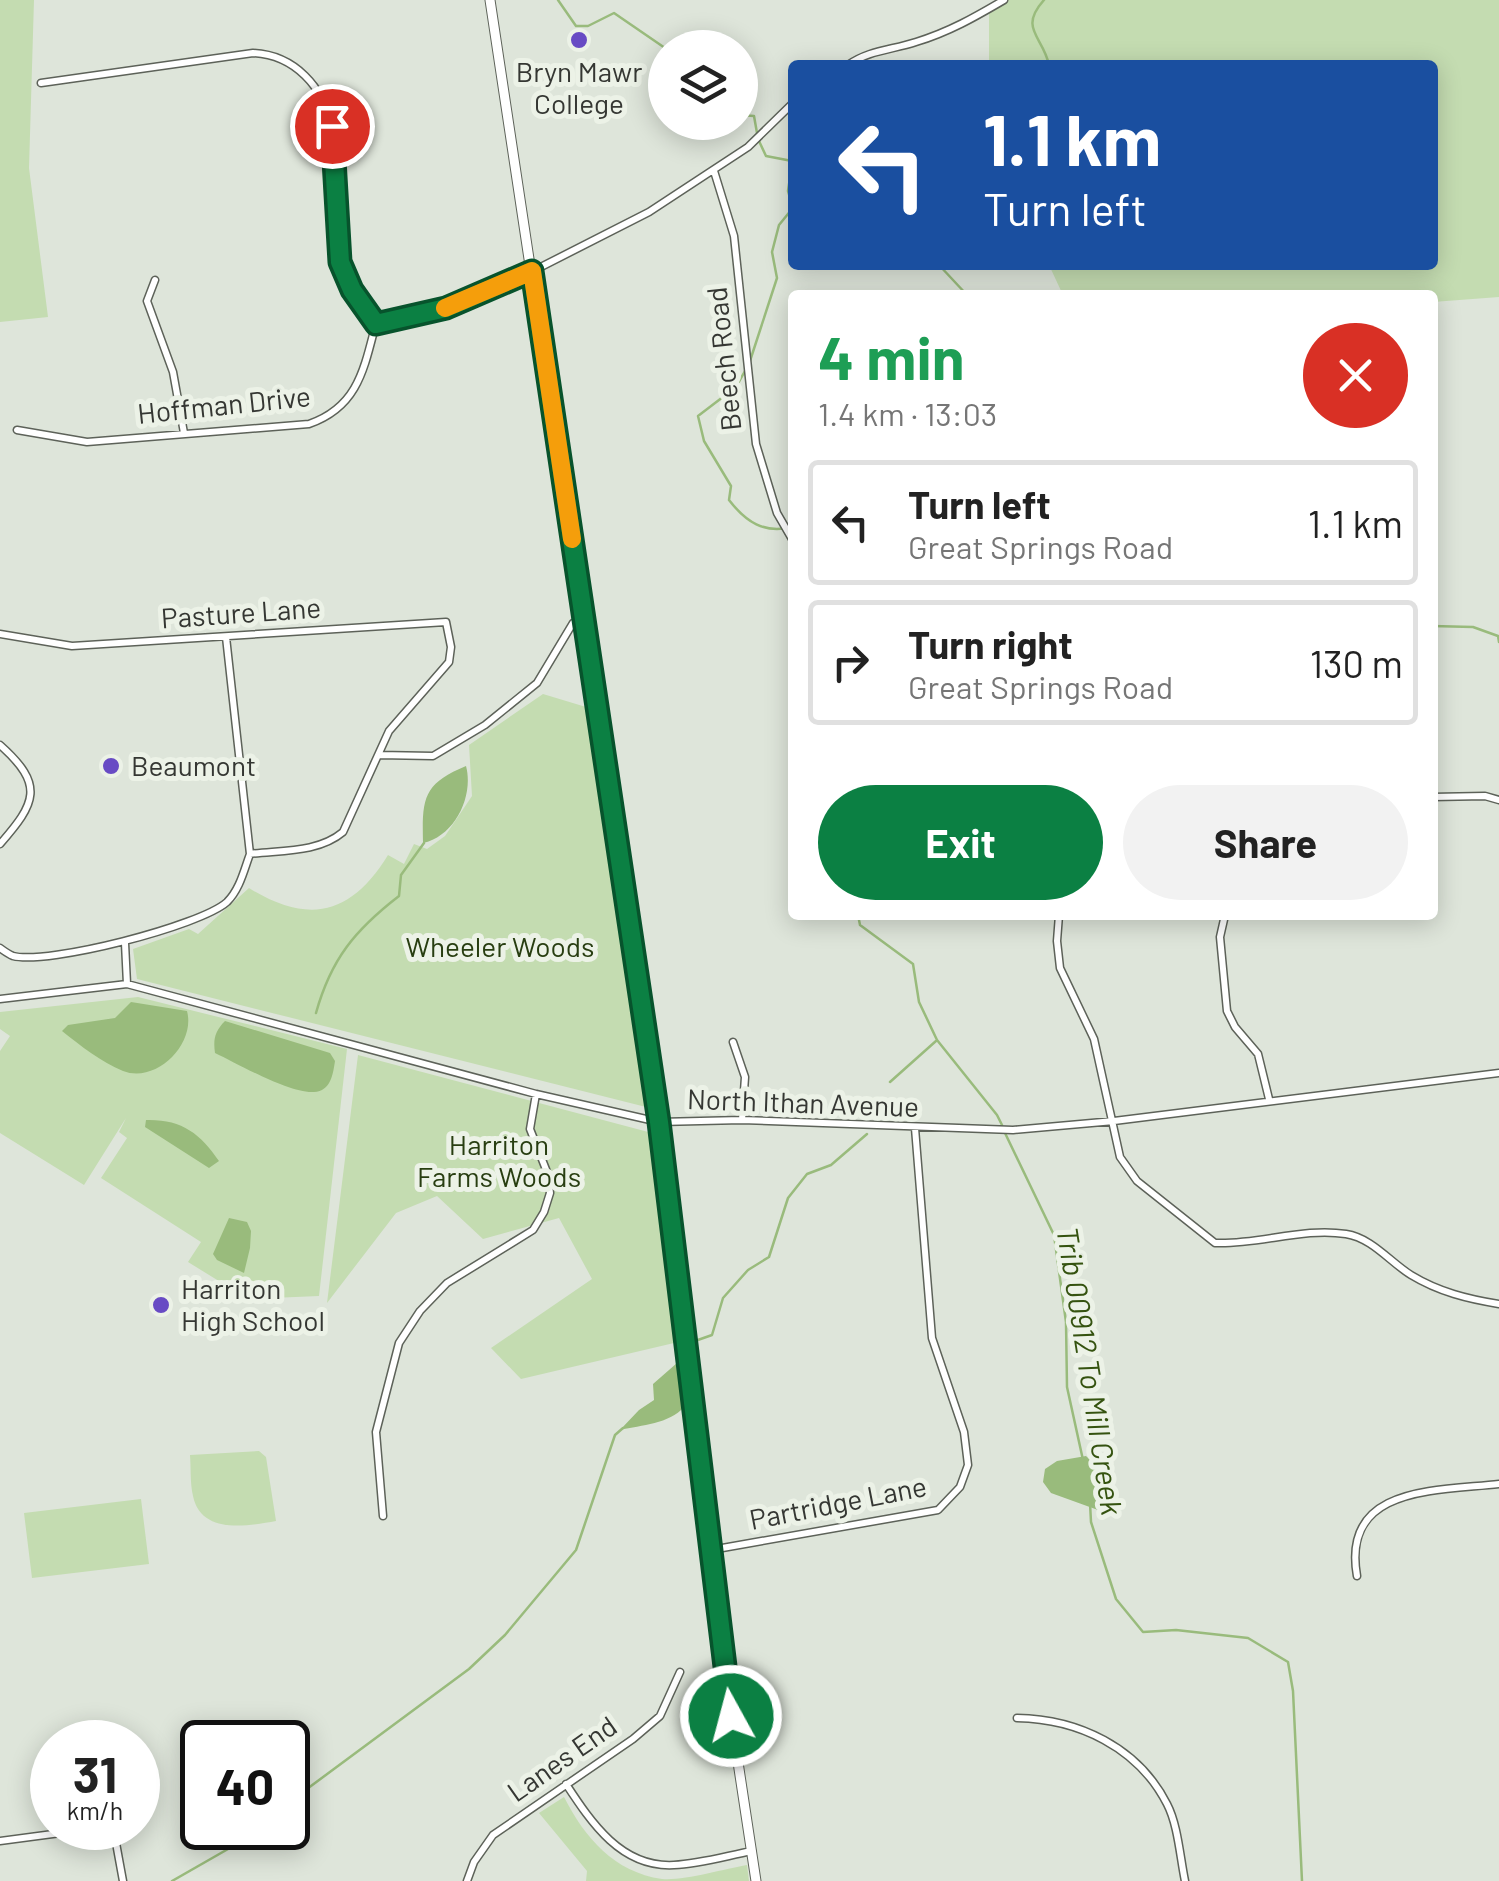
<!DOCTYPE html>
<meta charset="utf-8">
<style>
:root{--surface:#fff;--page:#f2f2f2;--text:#222;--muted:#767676;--line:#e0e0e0;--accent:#0b8043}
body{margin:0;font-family:Barlow,sans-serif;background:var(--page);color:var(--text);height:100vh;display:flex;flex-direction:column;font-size:38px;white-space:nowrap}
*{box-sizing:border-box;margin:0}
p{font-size:32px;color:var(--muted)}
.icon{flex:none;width:55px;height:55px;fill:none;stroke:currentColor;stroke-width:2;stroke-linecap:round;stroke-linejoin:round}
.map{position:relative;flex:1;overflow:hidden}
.side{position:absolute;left:788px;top:290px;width:650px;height:630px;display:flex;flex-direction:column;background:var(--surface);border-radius:10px;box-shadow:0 5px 25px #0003}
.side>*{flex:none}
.top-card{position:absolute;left:788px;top:60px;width:650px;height:210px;border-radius:10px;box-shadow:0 5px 25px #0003;background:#1a4fa0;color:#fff;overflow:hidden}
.controls{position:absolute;left:648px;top:30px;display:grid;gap:20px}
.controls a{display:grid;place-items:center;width:110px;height:110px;border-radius:50%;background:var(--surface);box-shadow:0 5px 25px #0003;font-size:50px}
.speed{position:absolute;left:30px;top:1720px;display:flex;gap:20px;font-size:50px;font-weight:700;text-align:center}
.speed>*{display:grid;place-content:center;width:130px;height:130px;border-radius:50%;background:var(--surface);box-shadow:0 5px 25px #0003;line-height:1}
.speed small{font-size:25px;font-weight:400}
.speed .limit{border:5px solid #111;border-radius:15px;background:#fff;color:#111}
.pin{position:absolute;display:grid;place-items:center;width:85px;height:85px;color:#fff;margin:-42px;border:5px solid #fff;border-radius:50%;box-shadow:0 2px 10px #0007}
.me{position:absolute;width:110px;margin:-55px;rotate:353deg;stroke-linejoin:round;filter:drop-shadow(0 0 8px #0008)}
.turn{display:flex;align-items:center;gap:35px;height:210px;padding:0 30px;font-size:45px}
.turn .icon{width:130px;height:130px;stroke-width:2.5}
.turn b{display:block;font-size:70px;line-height:85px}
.round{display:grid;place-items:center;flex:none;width:105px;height:105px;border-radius:52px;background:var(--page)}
.summary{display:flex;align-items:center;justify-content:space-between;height:170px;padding:0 30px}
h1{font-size:60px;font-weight:700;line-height:75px;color:#1e9e55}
.primary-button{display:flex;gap:20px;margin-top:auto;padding:20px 30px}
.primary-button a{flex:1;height:115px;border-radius:60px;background:var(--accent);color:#fff;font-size:40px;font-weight:700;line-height:115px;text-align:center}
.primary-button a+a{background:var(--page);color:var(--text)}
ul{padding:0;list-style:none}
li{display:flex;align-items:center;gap:30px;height:125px;margin:0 20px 15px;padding:0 10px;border:5px solid var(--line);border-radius:10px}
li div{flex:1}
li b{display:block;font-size:38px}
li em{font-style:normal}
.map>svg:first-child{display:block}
.green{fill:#c4dcb1}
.water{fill:#99bb7c}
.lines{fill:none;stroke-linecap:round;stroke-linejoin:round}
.stream{stroke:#99bb7c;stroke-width:2.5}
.minor-casing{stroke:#5d6259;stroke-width:9}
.tertiary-casing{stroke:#5d6259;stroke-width:11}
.minor{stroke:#fff;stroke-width:6}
.tertiary{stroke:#fff;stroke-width:9}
.route-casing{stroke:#07532c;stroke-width:25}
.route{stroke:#0b8043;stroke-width:18}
.slow{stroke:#f59e0b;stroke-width:18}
.poi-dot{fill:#684bc4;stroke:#ecf2e7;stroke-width:4}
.labels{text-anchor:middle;stroke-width:10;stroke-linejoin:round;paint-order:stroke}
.poi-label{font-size:28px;fill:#353733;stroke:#ecf2e7;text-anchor:start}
.street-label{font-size:28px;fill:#353733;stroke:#ecf2e7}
.park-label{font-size:28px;fill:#283e11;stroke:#ecf2e7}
.water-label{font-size:30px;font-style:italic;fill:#355310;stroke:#ecf2e7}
</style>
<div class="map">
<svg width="1499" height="1881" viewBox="0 0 1499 1881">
<rect width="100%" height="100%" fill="#dee5da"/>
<path class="green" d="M 0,0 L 34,0 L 29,168 L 48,317 L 0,322 Z
M 1004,0 L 1499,0 L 1499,297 L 1433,302 L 1432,295 L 1063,295 L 1049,265 L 1432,265 L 1432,65 L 989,65 L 989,9 Z
M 543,694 L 586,707 L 646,1107 L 137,979 L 133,949 L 189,929 L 198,934 L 249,888 C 309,925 351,915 388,855 L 404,864 L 414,844 L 427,849 L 445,836 L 472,796 L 469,745 Z
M 138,997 L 347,1049 L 319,1296 L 248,1299 L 188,1262 L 201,1242 L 101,1178 L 127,1138 L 119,1132 L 126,1118 L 84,1185 L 0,1133 L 0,1051 L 10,1036 L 0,1029 L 0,1012 Z
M 358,1055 L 652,1133 L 674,1343 L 521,1379 L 491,1348 L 592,1279 L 559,1218 L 483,1239 L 437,1196 L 396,1213 L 327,1303 Z
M 259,1451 L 266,1457 L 276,1521 C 248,1526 201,1535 193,1496 C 190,1483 191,1468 190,1455 Z
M 141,1499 L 149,1564 L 32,1578 L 24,1513 Z
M 564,1797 C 585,1838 614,1872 662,1879 C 683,1881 724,1869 747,1865 L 749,1881 L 586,1881 L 587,1871 L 539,1813 Z"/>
<path class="water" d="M 466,766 C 474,796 455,836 423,843 C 422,798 423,784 466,766 Z
M 131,1002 L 187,1011 C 196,1044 156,1084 123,1071 C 101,1062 81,1046 62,1031 L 68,1025 L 115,1018 Z
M 225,1021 L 330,1053 L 335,1061 C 333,1074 331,1091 314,1092 C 290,1094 238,1064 215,1053 C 213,1039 215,1031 225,1021 Z
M 146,1120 C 181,1119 200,1133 219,1161 L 209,1168 L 145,1127 Z
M 229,1218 L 247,1222 L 251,1231 L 250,1248 L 244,1273 L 217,1260 L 213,1254 Z
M 677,1363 L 684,1407 C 669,1424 642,1425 620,1430 L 639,1410 L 654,1400 L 653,1384 Z
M 1086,1456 C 1104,1474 1118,1483 1098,1510 L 1051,1493 L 1043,1482 L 1045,1469 L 1057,1461 Z"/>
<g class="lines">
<path class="stream" d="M 558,0 L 576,26 L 588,26 L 614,13 L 665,48
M 1044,0 C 1018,29 1043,36 1049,65
M 740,115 L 754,116 L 757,133
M 690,122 L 703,129 L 711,122
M 759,141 L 766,156 L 792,161
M 792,164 L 788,191 L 792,205
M 939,265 L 967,295
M 749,364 L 777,278 L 772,252 L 779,225 L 792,209
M 745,371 L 736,387 L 698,416 L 704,441 L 731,486 L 729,500 C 746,522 764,534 792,527
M 1432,626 L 1473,627 L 1498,636 L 1499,642
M 858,915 L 860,925 L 913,964 L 919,1002 L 937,1040 L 997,1115 L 1002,1125
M 316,1013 C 331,959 355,930 399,896 L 401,875 L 424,843
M 890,1082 L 936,1041
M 870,1117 L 867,1105 L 871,1103
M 1005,1133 L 1054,1235 L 1066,1322 L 1067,1387 L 1083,1460
M 695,1341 L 712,1335 L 723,1298 L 748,1270 L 769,1257 L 788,1198 L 807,1174 L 831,1165 L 867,1134
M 1090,1503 L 1091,1522 L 1116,1599 L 1143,1632 L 1176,1630 L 1248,1638 L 1288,1662 L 1293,1691 L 1302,1881
M 288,1803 L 469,1669 L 505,1635 L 576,1550 L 615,1435 L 623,1428
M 172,1881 L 235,1845 L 257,1828"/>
<g class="minor-casing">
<path id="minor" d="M 848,65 C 869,50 892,50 916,42 C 949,32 975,17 1004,0
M 41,83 L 253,53 C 295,55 323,87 332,126 L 340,262 L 352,290 L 376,323
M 714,171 L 734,236 L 756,444 L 777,513 L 792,539
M 155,280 L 147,301 L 173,372 L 184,433
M 376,323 L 446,308 L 533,271 L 649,212 L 748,147 L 792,104
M 17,430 L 87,442 L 309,424 C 358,407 364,369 376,323
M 0,634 L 72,646 L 446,622 L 451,647 L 449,662 L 389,731 L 343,832 C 318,853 281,850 250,854
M 0,745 C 45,785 36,803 0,844
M 379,755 L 433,756 L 485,725 L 537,683 L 573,623 L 584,619
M 1432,797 L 1485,796 L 1499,800
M 1059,915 L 1057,941 L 1060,968 L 1094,1039 L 1120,1157 L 1137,1181 L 1215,1243 C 1259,1245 1303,1227 1346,1234 C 1372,1238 1390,1262 1411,1275 C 1439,1292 1468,1299 1499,1304
M 1225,915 L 1220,937 L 1227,1011 L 1235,1027 L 1258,1054 L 1269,1099
M 125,943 L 127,984
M 0,948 C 4,951 8,954 13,956 C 48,965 200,926 227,902 C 240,889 244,870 250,854 L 226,637
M 0,999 L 127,984 L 536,1094 L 659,1122 L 742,1120 L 1013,1130 L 1114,1121 L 1499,1073
M 733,1042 L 745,1077 L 742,1120
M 383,1516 L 376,1432 L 399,1343 L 420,1311 L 447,1283 L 533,1230 L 544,1212 L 550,1193 L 547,1172 L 530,1129 L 536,1094
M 711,1550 L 938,1510 L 960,1487 L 968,1465 L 964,1432 L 932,1338 L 915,1128
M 1357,1576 C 1341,1485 1438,1491 1499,1484
M 1017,1718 C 1078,1719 1138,1747 1167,1804 C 1178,1825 1180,1857 1185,1881
M 566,1784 C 591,1822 621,1868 674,1865 C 699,1864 726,1856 752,1851
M 111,1828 L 114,1832 L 123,1881
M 0,1841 L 98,1828
M 467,1881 L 474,1862 L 493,1835 L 633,1739 L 660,1716 L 680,1672"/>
</g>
<g class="tertiary-casing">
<path id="tertiary" d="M 490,0 L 659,1122 L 731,1716 L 756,1881"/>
</g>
<use href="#minor" class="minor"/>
<use href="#tertiary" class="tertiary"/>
</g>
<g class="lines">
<g class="route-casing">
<path id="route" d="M 332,126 L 340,262 L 352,290 L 376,324 L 446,308 L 532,271 L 659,1122 L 731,1716"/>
</g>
<use href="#route" class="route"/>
<path class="slow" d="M 445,308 L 532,271 L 572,539"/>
</g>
<g class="poi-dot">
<circle cx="579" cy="40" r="10"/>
<circle cx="111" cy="766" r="10"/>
<circle cx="161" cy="1305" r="10"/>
</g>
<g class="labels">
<g class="poi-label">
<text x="579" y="82" text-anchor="middle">Bryn Mawr<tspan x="579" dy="32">College</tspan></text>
<text x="131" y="776">Beaumont</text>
<text x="181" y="1299">Harriton<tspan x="181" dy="32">High School</tspan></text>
</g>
<g class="street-label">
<text transform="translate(724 359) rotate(-96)" y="10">Beech Road</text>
<text transform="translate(224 405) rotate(-6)" y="10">Hoffman Drive</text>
<text transform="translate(241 613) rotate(-4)" y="10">Pasture Lane</text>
<text transform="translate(803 1103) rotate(2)" y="10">North Ithan Avenue</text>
<text transform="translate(838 1503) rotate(-11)" y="10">Partridge Lane</text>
<text transform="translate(562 1759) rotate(-35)" y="10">Lanes End</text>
</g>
<g class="park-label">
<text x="500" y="957">Wheeler Woods</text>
<text x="499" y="1155">Harriton<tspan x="499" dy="32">Farms Woods</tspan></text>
</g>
<g class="water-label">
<text transform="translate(1089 1371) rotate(81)" y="10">Trib 00912 To Mill Creek</text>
</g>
</g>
</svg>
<div class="controls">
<a><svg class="icon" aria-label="layers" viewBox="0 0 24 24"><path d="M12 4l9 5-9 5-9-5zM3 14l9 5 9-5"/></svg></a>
</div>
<div class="speed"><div>31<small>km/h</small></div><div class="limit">40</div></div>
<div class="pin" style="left:332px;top:126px;background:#d93025"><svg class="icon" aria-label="arrive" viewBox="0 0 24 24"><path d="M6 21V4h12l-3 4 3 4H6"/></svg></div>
<svg class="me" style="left:731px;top:1716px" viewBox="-20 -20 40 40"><circle r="17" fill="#0b8043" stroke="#fff" stroke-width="3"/><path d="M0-11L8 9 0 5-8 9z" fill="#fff"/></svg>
<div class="top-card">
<div class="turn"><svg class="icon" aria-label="left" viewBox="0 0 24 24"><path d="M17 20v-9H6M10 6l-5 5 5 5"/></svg><div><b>1.1 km</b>Turn left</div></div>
</div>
<section class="side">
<div class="summary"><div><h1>4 min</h1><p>1.4 km · 13:03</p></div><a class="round" style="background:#d93025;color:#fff"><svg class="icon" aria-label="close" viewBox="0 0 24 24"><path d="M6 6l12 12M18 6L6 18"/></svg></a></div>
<ul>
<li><svg class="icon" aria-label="left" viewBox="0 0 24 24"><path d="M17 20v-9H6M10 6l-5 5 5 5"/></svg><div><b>Turn left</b><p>Great Springs Road</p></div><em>1.1 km</em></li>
<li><svg class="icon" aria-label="right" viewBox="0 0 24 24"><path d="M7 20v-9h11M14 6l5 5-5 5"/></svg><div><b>Turn right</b><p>Great Springs Road</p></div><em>130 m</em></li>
</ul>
<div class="primary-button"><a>Exit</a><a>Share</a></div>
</section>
</div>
